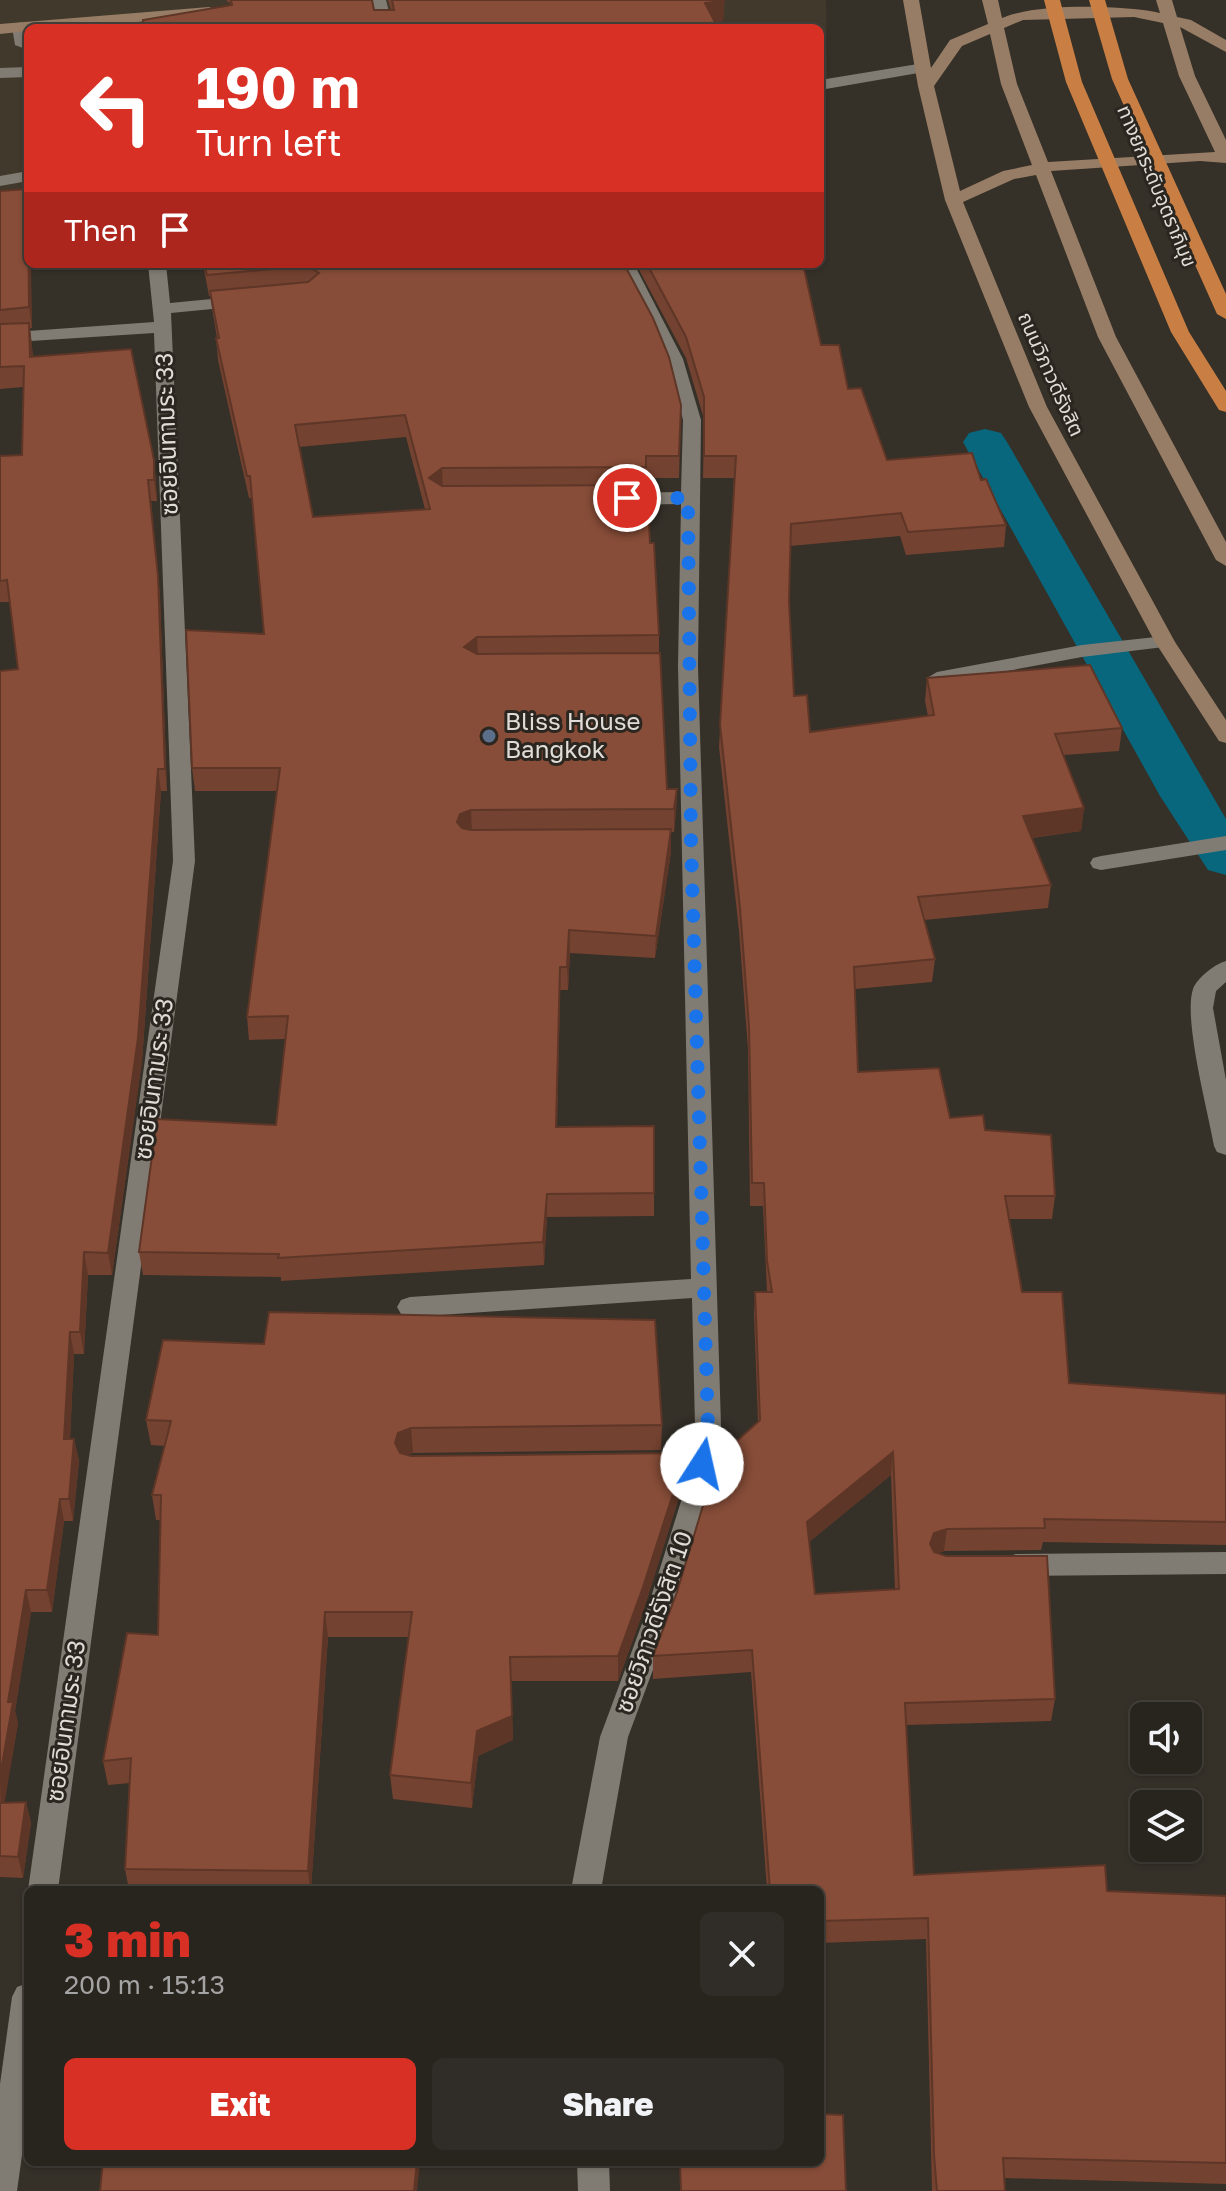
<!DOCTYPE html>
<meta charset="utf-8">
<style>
:root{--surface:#28241e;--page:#302c27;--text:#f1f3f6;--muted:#a5a4a4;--line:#44413c;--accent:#d93025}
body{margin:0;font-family:"Golos Text","Noto Sans Thai",sans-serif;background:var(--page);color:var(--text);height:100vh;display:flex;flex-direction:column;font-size:30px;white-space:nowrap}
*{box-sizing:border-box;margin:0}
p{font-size:26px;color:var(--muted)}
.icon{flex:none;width:44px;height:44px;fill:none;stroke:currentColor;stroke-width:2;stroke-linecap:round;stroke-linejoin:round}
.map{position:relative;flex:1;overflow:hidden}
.details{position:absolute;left:24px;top:1886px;width:800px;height:280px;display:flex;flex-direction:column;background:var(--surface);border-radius:12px;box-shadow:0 2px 6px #0004,0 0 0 2px var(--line)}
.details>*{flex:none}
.banner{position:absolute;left:24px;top:24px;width:800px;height:244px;border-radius:12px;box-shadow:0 2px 6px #0004,0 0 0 2px var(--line);background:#d93025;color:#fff;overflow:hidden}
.tools{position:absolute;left:1130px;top:1702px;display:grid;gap:16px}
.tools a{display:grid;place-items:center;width:72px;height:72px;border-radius:12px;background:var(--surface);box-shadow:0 2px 6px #0004,0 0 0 2px var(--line);font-size:40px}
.pin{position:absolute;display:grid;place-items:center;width:68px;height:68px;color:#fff;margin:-34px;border:4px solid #fff;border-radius:50%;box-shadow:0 2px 8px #0007}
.me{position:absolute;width:88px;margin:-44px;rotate:10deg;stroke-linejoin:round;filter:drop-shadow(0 0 6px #0008)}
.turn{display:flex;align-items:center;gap:28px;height:168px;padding:0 40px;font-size:36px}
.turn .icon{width:104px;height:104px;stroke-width:2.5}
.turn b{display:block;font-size:56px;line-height:68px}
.then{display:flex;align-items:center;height:76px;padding:0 40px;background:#0003;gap:16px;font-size:30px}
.round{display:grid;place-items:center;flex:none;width:84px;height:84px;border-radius:12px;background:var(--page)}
.overview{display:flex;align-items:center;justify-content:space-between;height:136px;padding:0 40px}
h1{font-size:48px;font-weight:800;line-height:60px;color:var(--accent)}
.primary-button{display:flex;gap:16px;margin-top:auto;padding:16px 40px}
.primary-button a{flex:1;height:92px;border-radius:12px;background:var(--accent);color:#fff;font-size:32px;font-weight:800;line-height:92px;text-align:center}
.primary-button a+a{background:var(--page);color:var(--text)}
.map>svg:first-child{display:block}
.built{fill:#41392b}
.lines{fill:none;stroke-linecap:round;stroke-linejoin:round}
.canal{fill:#08677d;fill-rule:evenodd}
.lane{fill:#817c73;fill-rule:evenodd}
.street{fill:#817c73;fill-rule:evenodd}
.secondary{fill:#977d65;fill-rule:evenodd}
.highway{fill:#c97f44;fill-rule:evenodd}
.wall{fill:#744230;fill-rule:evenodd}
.shaded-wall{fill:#5e3627}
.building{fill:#874d38;stroke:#5e3627;stroke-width:2;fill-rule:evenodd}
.route{stroke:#1a73e8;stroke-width:14;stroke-dasharray:0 25.2}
.service-dot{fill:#5c6f8a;stroke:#2b261f;stroke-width:3}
.labels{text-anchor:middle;stroke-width:6;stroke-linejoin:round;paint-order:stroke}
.far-street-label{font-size:20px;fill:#e0dcd7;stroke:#2b261f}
.street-label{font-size:24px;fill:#e0dcd7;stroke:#2b261f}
.poi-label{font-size:24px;fill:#e0dcd7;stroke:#2b261f;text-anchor:start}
</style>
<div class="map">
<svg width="1226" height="2191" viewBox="0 0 1226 2191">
<rect width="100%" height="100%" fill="#353028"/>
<path class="built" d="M 0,0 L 826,0 L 827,79 L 820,80 L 820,28 L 28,28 L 28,203 L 0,205 Z"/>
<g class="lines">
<path class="canal" d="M 985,429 L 1001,433 L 1007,442 L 1226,819 L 1226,875 L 1208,870 L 1160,796 L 963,442 L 969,433 Z"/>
<path class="lane" d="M 20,22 L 28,27 L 28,50 L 15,45 L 12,27 Z
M 28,67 L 28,77 L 0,78 L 0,68 Z
M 28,171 L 28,181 L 0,186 L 0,176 Z
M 1165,636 L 1172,638 L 1175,642 L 1172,646 L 1082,657 L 937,684 L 927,678 L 937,672 L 1082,645 Z
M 1226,836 L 1226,850 L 1101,870 L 1093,868 L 1090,863 L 1093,858 L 1101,856 Z"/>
<path class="street" d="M 370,0 L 386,0 L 393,28 L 377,28 Z
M 924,63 L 930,65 L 930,71 L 820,90 L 820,80 Z
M 148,264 L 166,264 L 170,303 L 243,296 L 252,301 L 243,306 L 171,313 L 195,861 L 58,1890 L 28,1890 L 173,861 L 154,333 L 0,343 L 0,333 L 154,322 Z
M 616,264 L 634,264 L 683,359 L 701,420 L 698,666 L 721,1426 L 711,1495 L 674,1613 L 628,1737 L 601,1890 L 571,1890 L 600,1737 L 646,1613 L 683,1495 L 695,1426 L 692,1298 L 410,1317 L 401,1314 L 397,1307 L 401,1300 L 410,1297 L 691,1279 L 678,666 L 681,504 L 615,505 L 605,499 L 615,493 L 681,492 L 683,420 L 678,399 L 656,340 Z
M 1226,961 L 1226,982 L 1216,991 L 1213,1008 L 1226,1080 L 1226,1155 L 1217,1152 L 1214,1146 C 1208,1111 1183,1019 1193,989 C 1197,978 1215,964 1226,961 Z
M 1226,1552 L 1226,1574 L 1016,1576 L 1006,1573 L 1002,1565 L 1006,1557 L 1016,1554 Z
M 28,1983 L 28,2112 L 17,2191 L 0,2191 L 0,2084 L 12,1997 L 17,1987 Z
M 577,2162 L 609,2162 L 610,2191 L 578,2191 Z"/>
<path class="secondary" d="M 903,0 L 919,0 L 931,68 L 950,40 L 988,24 L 982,0 L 998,0 L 1002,18 C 1036,3 1123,5 1160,13 L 1156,0 L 1172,0 L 1177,17 L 1191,20 L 1226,40 L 1226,52 L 1180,27 L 1195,76 L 1226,140 L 1226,163 L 1200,161 L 1051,171 L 1116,337 L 1226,542 L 1226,566 L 1216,560 L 1098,337 L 1036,175 L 1014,179 L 963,202 L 1047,407 L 1175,642 L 1226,720 L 1226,743 L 1219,741 L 1155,642 L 1029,407 L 945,200 L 918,86 ZM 1134,17 L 1163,23 L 1179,76 L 1215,152 L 1048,162 L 1017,84 L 1004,28 L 1023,20 ZM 990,34 L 1001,84 L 1032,165 L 1003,171 L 960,191 L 934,86 L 962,46 Z
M 209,7 L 215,9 L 215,15 L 70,28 L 28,28 L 28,31 L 0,34 L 0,24 Z"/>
<path class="highway" d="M 1044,0 L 1060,0 L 1082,82 L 1189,332 L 1226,391 L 1226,412 L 1219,410 L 1171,332 L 1066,82 Z
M 1089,0 L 1105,0 L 1128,79 L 1226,294 L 1226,319 L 1217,314 L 1112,79 Z"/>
</g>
<path class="wall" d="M 227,0 L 372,0 L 374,10 L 391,10 L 388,0 L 723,0 L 724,1 L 723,21 L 715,22 L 230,6 L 230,2 L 227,2 Z
M 28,189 L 32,328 L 30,328 L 33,357 L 154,460 L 157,501 L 151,501 L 160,597 L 167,791 L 161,791 L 142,1061 L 112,1275 L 88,1275 L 84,1354 L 74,1354 L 70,1439 L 74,1439 L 79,1461 L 73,1521 L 64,1521 L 52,1612 L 31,1612 L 15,1711 L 18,1723 L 4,1803 L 26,1802 L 31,1823 L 23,1878 L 0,1877 L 0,671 L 18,669 L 10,602 L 0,602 L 0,456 L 22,455 L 23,387 L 0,389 L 0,191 Z
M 203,264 L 624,264 L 681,405 L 679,478 L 646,478 L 650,543 L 659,635 L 659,653 L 667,789 L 677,789 L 676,812 L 674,832 L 671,832 L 671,852 L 655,958 L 570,953 L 568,990 L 560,990 L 557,1127 L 654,1126 L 654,1216 L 547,1217 L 544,1265 L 281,1281 L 281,1277 L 143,1275 L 139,1252 L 276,1125 L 286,1039 L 249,1040 L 247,1017 L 277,791 L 195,791 L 192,768 L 264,634 L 252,498 L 249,498 L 218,360 L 216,338 L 217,338 L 210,296 L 209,296 ZM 406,437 L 425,509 L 313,517 L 299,447 Z
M 636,264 L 803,264 L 821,345 L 848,389 L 887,460 L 981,480 L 1006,525 L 1004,547 L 906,555 L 900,536 L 790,546 L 789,601 L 794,696 L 810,732 L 928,716 L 925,701 L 927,678 L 1122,728 L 1119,751 L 1064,755 L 1084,808 L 1081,831 L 1032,838 L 1051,885 L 1048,908 L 924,920 L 935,959 L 932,982 L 855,989 L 858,1072 L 950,1118 L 985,1130 L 1055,1196 L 1052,1219 L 1009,1219 L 1022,1292 L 1069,1383 L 1226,1394 L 1226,1545 L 1043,1542 L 1041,1550 L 944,1551 L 938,1553 L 1055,1699 L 1051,1721 L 906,1725 L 914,1875 L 1107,1891 L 1226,1896 L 1226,2184 L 1004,2178 L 1005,2191 L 932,2191 L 926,1939 L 820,1943 L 820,1890 L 767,1890 L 751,1672 L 653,1679 L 653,1656 L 758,1421 L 754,1315 L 755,1292 L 767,1292 L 763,1206 L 750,1206 L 748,1049 L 739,931 L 719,747 L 734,478 L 703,478 L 704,419 L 686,358 ZM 891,1475 L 895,1590 L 815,1594 L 809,1542 Z
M 146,1420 L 662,1425 L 661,1450 L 413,1453 L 408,1455 L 682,1478 L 680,1494 L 643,1612 L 618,1681 L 511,1681 L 513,1740 L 478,1756 L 472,1808 L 393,1799 L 390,1775 L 409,1637 L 328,1637 L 311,1890 L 129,1890 L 125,1869 L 130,1783 L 108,1785 L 103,1761 L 158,1635 L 160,1520 L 156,1520 L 152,1495 L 165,1446 L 151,1445 Z"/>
<path class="shaded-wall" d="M 724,1 L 723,21 L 704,23 L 705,3 Z
M 29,264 L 31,264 L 32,328 L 29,307 Z
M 29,323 L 32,344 L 33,378 L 30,357 Z
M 154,460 L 156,481 L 157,501 L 154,480 Z
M 442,468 L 443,490 L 429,478 Z
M 151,501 L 160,597 L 167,791 L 165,769 Z
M 477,637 L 478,659 L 464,647 Z
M 158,769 L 161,791 L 142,1061 L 112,1275 L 108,1253 Z
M 677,789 L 676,812 L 674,832 L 674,809 Z
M 1084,808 L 1081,831 L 1021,839 L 1023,816 Z
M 471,810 L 472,833 L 461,836 L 457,822 L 460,814 Z
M 671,829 L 671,852 L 655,958 L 656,936 Z
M 569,930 L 570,953 L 568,990 L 567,967 Z
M 560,967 L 560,990 L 556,1150 L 556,1127 Z
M 547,1194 L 547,1217 L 544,1265 L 543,1242 Z
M 84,1252 L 88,1275 L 84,1354 L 80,1332 Z
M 70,1332 L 74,1354 L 69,1461 L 64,1439 Z
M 411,1428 L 413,1453 L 400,1458 L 395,1443 L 398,1433 Z
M 74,1439 L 79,1461 L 73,1521 L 69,1499 Z
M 893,1452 L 891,1475 L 805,1545 L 807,1522 Z
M 683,1453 L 680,1494 L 643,1612 L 618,1681 L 618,1656 Z
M 60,1499 L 64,1521 L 52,1612 L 47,1590 Z
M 947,1529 L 944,1551 L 931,1556 L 930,1544 L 934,1533 Z
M 26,1590 L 31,1612 L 15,1711 L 18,1723 L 1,1824 L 0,1776 L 8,1702 Z
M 325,1612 L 328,1637 L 311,1890 L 310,1890 L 308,1871 Z
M 510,1657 L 513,1740 L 478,1756 L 472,1808 L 471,1783 L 477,1731 Z
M 26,1802 L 31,1823 L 23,1878 L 18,1857 Z
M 417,2162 L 420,2162 L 417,2191 L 414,2191 Z"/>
<path class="building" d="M 231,0 L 372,0 L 374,10 L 394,10 L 392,0 L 723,0 L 724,1 L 705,3 L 718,28 L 144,28 L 143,20 L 232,5 Z
M 28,189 L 29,307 L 0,310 L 0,191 Z
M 204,264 L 624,264 L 653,318 L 669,357 L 681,405 L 679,456 L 646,456 L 646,467 L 442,468 L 429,478 L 442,486 L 647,485 L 650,543 L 654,543 L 659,635 L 477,637 L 464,647 L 477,654 L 660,653 L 667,789 L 677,789 L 674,809 L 471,810 L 460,814 L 457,822 L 462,828 L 471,830 L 671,829 L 656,936 L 569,930 L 567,967 L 560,967 L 556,1127 L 654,1126 L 654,1193 L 547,1194 L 543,1242 L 278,1258 L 279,1254 L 139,1252 L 157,1119 L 276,1125 L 288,1016 L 247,1017 L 280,768 L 192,768 L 186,630 L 264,634 L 250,476 L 247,476 L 216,338 L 219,338 L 210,291 L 308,282 L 319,273 L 307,266 L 207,275 ZM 405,415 L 430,509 L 313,517 L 295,425 Z
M 647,264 L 803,264 L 821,345 L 839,345 L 848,389 L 861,388 L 887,460 L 972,453 L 981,480 L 986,479 L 1006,525 L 908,532 L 901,513 L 791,524 L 789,601 L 794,696 L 807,695 L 810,732 L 934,715 L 927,678 L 1090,665 L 1122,728 L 1055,734 L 1084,808 L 1023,816 L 1051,885 L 918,897 L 935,959 L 854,967 L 858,1072 L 939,1068 L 950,1118 L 983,1115 L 985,1130 L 1051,1135 L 1055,1196 L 1005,1196 L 1022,1292 L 1062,1292 L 1069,1383 L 1226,1394 L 1226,1522 L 1044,1519 L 1045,1528 L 947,1529 L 934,1533 L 930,1544 L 934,1552 L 946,1556 L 1047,1556 L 1055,1699 L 905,1703 L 914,1875 L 1105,1865 L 1107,1891 L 1226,1896 L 1226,2163 L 1003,2158 L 1005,2191 L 937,2191 L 934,2155 L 928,1918 L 820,1921 L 820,1890 L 770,1890 L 752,1650 L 653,1656 L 677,1592 L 717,1459 L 760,1420 L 755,1292 L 772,1292 L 767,1261 L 764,1183 L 752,1183 L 749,1026 L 740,908 L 720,725 L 736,456 L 704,456 L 704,397 L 686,337 ZM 893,1452 L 899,1589 L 815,1594 L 807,1522 Z
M 29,323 L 30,357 L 131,349 L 154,460 L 154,480 L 148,480 L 158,576 L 165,769 L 158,769 L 138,1038 L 108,1253 L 84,1252 L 80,1332 L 70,1332 L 64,1439 L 74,1439 L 69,1499 L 60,1499 L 47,1590 L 26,1590 L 8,1702 L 13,1702 L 0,1776 L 0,671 L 18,669 L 7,580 L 0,581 L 0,456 L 22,455 L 24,366 L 0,367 L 0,324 Z
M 269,1312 L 655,1320 L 662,1425 L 411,1428 L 398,1433 L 395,1443 L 400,1453 L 411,1456 L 683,1453 L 681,1469 L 643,1587 L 618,1656 L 510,1657 L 512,1716 L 477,1731 L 471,1783 L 390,1775 L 412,1612 L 325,1612 L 308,1871 L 125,1869 L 131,1758 L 103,1761 L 127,1633 L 158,1635 L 161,1495 L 152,1495 L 171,1421 L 146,1420 L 163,1340 L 264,1344 Z
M 26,1802 L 18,1857 L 0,1856 L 0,1803 Z
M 820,2114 L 843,2115 L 846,2191 L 681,2191 L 680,2162 L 820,2162 Z
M 103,2162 L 417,2162 L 414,2191 L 100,2191 Z"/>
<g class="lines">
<path class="route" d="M 627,498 L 688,498 L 691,842 L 708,1426 L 702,1464"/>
</g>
<circle class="service-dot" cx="489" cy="736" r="8"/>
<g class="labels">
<g class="far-street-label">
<text transform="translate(1157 186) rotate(67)" y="7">ทางยกระดับอุตราภิมุข</text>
<text transform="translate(1051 374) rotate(66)" y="7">ถนนวิภาวดีรังสิต</text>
</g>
<g class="street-label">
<text transform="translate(167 434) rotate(-92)" y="8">ซอยอินทามระ 33</text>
<text transform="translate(154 1079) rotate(-82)" y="8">ซอยอินทามระ 33</text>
<text transform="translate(654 1622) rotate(-71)" y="8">ซอยวิภาวดีรังสิต 10</text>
<text transform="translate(66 1721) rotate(-82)" y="8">ซอยอินทามระ 33</text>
</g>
<g class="poi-label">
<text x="505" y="730">Bliss House<tspan x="505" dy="28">Bangkok</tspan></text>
</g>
</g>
</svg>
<div class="tools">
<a><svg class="icon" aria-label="sound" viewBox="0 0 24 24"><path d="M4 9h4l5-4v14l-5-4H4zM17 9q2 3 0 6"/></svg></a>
<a><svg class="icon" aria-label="layers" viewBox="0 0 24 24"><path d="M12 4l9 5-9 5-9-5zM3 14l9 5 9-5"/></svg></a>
</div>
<div class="pin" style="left:627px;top:498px;background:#d93025"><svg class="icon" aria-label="arrive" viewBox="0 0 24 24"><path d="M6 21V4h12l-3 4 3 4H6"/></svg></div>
<svg class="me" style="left:702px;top:1464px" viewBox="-20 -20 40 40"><circle r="19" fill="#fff"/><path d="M0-13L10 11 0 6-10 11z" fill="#1a73e8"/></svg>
<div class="banner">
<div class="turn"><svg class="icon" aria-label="left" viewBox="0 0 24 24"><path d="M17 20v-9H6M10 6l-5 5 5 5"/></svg><div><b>190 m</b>Turn left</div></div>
<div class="then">Then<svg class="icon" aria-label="arrive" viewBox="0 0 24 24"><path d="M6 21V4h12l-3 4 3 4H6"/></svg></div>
</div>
<section class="details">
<div class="overview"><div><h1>3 min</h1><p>200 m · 15:13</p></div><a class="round"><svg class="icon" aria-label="close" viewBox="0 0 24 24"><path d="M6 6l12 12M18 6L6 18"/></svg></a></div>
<div class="primary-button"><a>Exit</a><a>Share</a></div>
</section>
</div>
